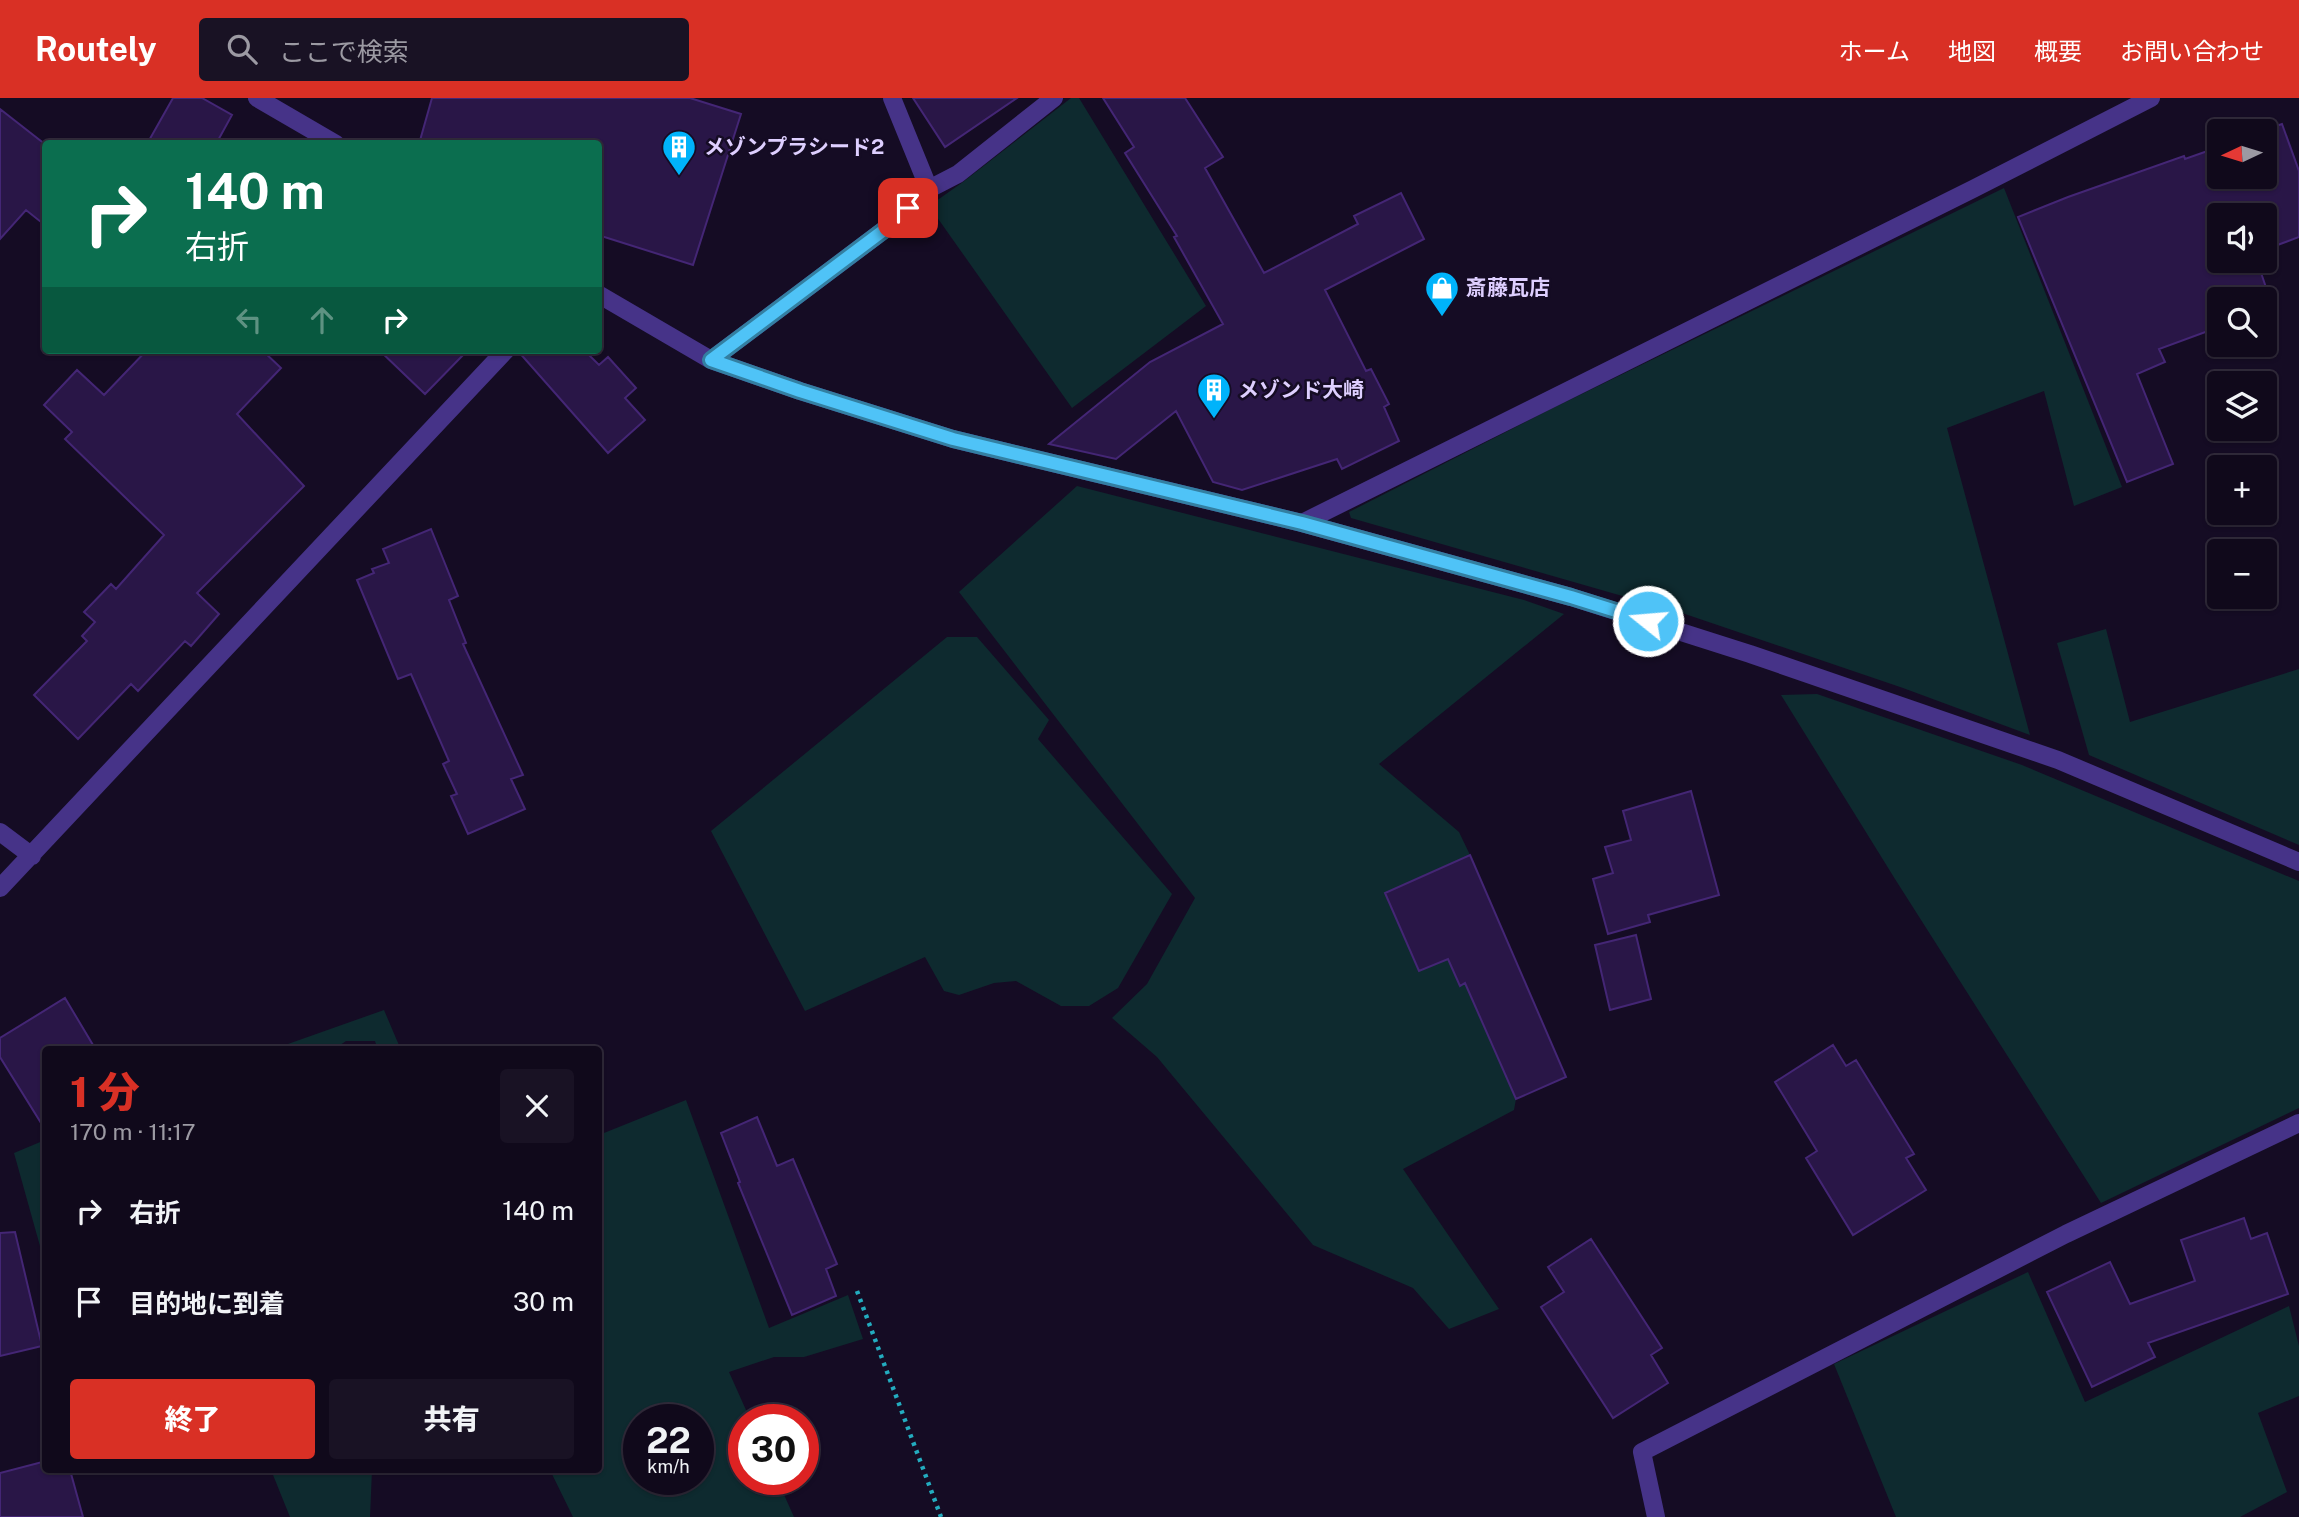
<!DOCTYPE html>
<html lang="ja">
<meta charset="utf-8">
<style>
:root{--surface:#10091b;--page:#191224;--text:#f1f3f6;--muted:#9c9aa3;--line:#302a3a;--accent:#d93025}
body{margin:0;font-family:"Public Sans","Noto Sans JP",sans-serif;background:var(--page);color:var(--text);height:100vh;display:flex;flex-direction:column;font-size:26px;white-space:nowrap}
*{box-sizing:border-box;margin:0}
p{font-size:23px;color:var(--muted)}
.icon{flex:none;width:38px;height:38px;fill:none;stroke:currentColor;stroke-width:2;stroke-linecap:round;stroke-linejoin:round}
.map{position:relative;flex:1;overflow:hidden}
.details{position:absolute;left:42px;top:948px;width:560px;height:427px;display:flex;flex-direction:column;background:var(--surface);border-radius:7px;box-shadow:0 2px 5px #0004,0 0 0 2px var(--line)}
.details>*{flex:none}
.guide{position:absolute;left:42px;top:42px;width:560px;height:214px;border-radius:7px;box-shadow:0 2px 5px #0004,0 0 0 2px var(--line);background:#0b6e4f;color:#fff;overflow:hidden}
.needle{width:46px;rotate:266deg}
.buttons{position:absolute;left:2207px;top:21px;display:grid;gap:14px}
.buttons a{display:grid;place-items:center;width:70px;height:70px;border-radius:7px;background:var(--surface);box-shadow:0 2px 5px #0004,0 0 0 2px var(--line);font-size:35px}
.speed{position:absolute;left:623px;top:1306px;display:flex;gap:14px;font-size:35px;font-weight:700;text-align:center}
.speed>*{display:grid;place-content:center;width:91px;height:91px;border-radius:50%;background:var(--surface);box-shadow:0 2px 5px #0004,0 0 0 2px var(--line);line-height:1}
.speed small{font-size:18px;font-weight:400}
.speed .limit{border:10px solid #d22;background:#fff;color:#111}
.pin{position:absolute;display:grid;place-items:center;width:60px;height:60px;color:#fff;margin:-30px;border-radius:14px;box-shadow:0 4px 10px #0006}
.me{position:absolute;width:77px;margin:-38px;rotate:287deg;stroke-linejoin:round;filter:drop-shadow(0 0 5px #0008)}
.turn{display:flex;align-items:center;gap:24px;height:147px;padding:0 28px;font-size:32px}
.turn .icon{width:91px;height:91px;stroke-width:2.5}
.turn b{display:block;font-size:49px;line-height:60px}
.lanes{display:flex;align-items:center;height:66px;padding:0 28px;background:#0003;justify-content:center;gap:35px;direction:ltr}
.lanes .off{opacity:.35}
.round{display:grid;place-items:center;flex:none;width:74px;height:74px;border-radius:7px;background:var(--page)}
.headline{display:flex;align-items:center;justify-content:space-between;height:119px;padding:0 28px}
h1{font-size:42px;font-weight:800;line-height:52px;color:var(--accent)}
.action{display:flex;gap:14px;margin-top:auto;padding:14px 28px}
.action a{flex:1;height:80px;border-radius:7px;background:var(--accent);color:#fff;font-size:28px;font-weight:800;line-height:80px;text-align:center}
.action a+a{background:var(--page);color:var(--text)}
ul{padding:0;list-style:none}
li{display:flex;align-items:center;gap:21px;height:91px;padding:0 28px}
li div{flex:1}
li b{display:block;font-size:26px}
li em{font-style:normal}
header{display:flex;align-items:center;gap:42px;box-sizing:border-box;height:98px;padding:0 35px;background:var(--accent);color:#fff}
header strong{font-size:33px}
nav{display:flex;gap:38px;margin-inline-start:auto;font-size:24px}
.search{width:490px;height:63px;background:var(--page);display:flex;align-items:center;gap:18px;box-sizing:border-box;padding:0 24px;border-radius:7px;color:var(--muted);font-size:26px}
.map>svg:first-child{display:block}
.green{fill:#0e2a2f;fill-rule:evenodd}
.building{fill:#291647;stroke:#442675;stroke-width:2}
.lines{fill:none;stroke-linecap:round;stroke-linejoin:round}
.path{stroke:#23acbf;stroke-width:4.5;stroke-dasharray:3.5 5;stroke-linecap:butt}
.lane{stroke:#463388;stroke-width:18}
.street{stroke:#463388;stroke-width:18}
.route-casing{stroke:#337fa1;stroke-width:18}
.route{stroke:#4fc3f7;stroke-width:12}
.labels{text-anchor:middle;stroke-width:5;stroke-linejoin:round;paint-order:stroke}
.poi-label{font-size:21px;font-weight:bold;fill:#decfff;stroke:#150c24;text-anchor:start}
</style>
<header>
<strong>Routely</strong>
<div class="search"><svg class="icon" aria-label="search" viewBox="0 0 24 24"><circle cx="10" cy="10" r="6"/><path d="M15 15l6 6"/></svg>ここで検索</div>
<nav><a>ホーム</a><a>地図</a><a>概要</a><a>お問い合わせ</a></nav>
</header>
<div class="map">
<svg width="2299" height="1419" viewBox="0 0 2299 1419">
<rect width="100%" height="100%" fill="#150c24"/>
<path class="green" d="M 1071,0 L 1079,0 L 1206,208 L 1072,310 L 929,108 L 963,84 Z
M 2004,90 L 2122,389 L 2074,408 L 2044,293 L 1947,330 L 2030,637 L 1903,590 L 1685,516 L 1351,420 L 1349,414 L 1553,310 Z
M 1077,388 L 1524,502 L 1564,516 L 1379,666 L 1459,734 L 1470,757 L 1385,795 L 1419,873 L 1448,861 L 1460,887 L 1465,885 L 1516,1001 L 1514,1012 L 1403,1071 L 1499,1211 L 1449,1231 L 1413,1190 L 1313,1147 L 1157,959 L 1112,920 L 1147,886 L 1195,800 L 959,494 Z
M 2106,531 L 2130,624 L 2299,571 L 2299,747 L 2089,657 L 2057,545 Z
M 947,539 L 977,539 L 1049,622 L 1038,641 L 1172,796 L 1118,890 L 1089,908 L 1061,908 L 1016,883 L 994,885 L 959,897 L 944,893 L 925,859 L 805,913 L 711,733 Z
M 1817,596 L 2022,667 L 2299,783 L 2299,1010 L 2101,1105 L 1895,781 L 1781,597 Z
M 384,912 L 401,952 L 378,952 L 375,943 L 346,943 L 333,952 L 271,952 Z
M 686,1002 L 769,1230 L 848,1197 L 863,1241 L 804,1259 L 774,1259 L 729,1274 L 750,1321 L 744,1321 L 744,1381 L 777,1381 L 794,1419 L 573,1419 L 550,1372 L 598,1372 L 599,1037 ZM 698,1321 L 698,1381 L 639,1381 L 639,1321 Z
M 45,1042 L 45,1166 L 14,1055 Z
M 2028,1174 L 2085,1304 L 2289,1208 L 2299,1248 L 2299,1298 L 2258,1315 L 2287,1394 L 2240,1419 L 1896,1419 L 1834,1266 Z
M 271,1372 L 372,1372 L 370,1419 L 290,1419 Z"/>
<path class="building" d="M 173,0 L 202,0 L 232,17 L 216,46 L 147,46 Z
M 432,0 L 690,0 L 741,16 L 693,167 L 598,137 L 598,46 L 419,46 Z
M 913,0 L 1017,0 L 945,49 Z
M 1103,0 L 1185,0 L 1223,59 L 1205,70 L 1264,175 L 1358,126 L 1354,118 L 1401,95 L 1424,141 L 1325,192 L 1366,273 L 1371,271 L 1389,306 L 1384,309 L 1399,343 L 1342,371 L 1337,361 L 1242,392 L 1213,384 L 1176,313 L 1116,361 L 1049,346 L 1150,264 L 1223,226 L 1174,139 L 1177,138 L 1125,55 L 1134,49 Z
M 0,11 L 46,47 L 46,128 L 26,112 L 0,141 Z
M 2282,26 L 2299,73 L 2299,139 L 2264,152 L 2264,117 L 2219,117 L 2219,163 L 2257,163 L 2273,210 L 2264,213 L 2264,201 L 2219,201 L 2219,229 L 2159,251 L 2165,264 L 2137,276 L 2173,366 L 2127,384 L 2018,119 L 2068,99 L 2184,58 L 2185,61 L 2219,49 L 2219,79 L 2264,79 L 2264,33 L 2261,33 Z
M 147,252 L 262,252 L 281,270 L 237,316 L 304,388 L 197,495 L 219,516 L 191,548 L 185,543 L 138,593 L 131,586 L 78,641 L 34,597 L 87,543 L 82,538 L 95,524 L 84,514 L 111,486 L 116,491 L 164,437 L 65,341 L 72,334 L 44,307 L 77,272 L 104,297 Z
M 379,252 L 468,252 L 425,296 Z
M 517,252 L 584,252 L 599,267 L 608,259 L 636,290 L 625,300 L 645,322 L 608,355 Z
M 431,431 L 458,498 L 449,502 L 466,545 L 463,546 L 523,677 L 511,681 L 525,711 L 468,736 L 451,698 L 457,696 L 443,666 L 449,663 L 411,576 L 398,581 L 357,482 L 374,475 L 372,471 L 389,465 L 383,451 Z
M 1691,693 L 1719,797 L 1648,817 L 1650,824 L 1608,836 L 1593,781 L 1613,775 L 1605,749 L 1631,742 L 1623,713 Z
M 1470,757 L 1566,979 L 1516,1001 L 1465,885 L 1460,888 L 1448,861 L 1419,873 L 1385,795 Z
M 1636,837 L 1651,901 L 1610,912 L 1595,847 Z
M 65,900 L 96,952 L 46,952 L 46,1033 L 0,959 L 0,940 Z
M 1833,947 L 1846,968 L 1856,962 L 1914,1056 L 1906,1060 L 1926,1092 L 1853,1137 L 1806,1060 L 1817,1053 L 1775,984 Z
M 757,1019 L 777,1068 L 793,1061 L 837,1166 L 826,1171 L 836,1198 L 792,1217 L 738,1085 L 740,1084 L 721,1035 Z
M 2244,1120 L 2251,1141 L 2267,1135 L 2288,1196 L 2148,1245 L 2155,1259 L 2092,1289 L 2047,1194 L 2110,1164 L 2130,1206 L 2195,1183 L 2181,1142 Z
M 15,1134 L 42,1248 L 0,1258 L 0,1135 Z
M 1591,1141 L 1662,1250 L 1651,1257 L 1668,1285 L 1613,1320 L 1541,1209 L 1564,1194 L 1548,1169 Z
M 46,1363 L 46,1372 L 70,1372 L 83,1419 L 0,1419 L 0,1375 Z"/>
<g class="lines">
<path class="path" d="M 857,1193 L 941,1419"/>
<path class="lane" d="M 1302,425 L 1973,91 L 2151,0"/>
<path class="street" d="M 257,0 L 336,46
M 892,0 L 929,91
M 598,196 L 711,262 L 800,293 L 953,341 L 1302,425 L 1571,499 L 1750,556 L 2058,662 L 2299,764
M 711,262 L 888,129 L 929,91 L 958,76 L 1054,0
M 0,734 L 32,758
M 0,790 L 506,252
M 1656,1419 L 1642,1354 L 2066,1136 L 2299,1025"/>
</g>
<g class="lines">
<g class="route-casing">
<path id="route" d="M 908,110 L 888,129 L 711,262 L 800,293 L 953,341 L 1302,425 L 1571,499 L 1648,523"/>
</g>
<use href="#route" class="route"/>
</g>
<defs>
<g id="building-pin" transform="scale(1.75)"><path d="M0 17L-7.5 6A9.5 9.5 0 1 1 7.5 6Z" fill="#00b3fa" stroke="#150c24"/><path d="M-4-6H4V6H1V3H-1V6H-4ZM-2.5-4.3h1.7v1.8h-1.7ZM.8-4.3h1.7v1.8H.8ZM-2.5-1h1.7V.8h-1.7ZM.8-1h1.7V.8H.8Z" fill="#fff"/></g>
<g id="shop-pin" transform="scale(1.75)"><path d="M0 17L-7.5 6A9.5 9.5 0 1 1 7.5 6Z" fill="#00b3fa" stroke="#150c24"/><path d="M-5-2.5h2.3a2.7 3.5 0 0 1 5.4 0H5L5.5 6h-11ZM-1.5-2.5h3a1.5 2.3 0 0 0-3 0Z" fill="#fff"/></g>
</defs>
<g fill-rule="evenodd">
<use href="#building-pin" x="679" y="49"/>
<use href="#shop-pin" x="1442" y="190"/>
<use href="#building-pin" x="1214" y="292"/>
</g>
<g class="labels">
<g class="poi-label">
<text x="704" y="56">メゾンプラシード2</text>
<text x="1466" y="197">斎藤瓦店</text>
<text x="1238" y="299">メゾンド大崎</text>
</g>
</g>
</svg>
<div class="buttons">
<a><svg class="needle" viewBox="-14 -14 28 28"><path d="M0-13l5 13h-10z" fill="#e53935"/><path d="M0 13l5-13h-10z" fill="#9c9aa3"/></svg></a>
<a><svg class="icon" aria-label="sound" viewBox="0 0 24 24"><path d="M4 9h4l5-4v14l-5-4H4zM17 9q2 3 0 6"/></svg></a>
<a><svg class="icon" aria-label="search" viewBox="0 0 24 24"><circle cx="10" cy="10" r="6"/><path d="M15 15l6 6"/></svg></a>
<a><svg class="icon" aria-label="layers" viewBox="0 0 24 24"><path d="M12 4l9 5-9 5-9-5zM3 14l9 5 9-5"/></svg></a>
<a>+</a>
<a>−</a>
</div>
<div class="speed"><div>22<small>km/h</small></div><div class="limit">30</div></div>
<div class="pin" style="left:908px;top:110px;background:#d93025"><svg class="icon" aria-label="arrive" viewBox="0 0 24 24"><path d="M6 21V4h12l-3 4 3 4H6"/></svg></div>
<svg class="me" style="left:1648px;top:523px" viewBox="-20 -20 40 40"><circle r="17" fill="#4fc3f7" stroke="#fff" stroke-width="3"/><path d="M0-11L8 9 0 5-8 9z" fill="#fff"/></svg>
<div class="guide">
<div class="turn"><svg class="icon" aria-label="right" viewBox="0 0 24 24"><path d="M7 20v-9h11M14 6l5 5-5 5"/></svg><div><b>140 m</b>右折</div></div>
<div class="lanes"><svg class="icon off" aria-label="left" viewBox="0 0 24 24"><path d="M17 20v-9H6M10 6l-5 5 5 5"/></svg><svg class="icon off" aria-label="ahead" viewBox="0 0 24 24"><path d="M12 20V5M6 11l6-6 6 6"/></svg><svg class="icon" aria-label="right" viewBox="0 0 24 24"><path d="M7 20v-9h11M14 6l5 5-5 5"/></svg></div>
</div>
<section class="details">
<div class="headline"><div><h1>1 分</h1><p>170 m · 11:17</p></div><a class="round"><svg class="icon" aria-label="close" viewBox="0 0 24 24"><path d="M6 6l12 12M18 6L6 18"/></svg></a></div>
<ul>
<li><svg class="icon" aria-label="right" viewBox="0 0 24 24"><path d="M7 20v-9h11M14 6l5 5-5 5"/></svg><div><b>右折</b></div><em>140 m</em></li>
<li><svg class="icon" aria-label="arrive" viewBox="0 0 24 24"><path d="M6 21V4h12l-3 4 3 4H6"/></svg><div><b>目的地に到着</b></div><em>30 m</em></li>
</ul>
<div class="action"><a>終了</a><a>共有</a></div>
</section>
</div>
